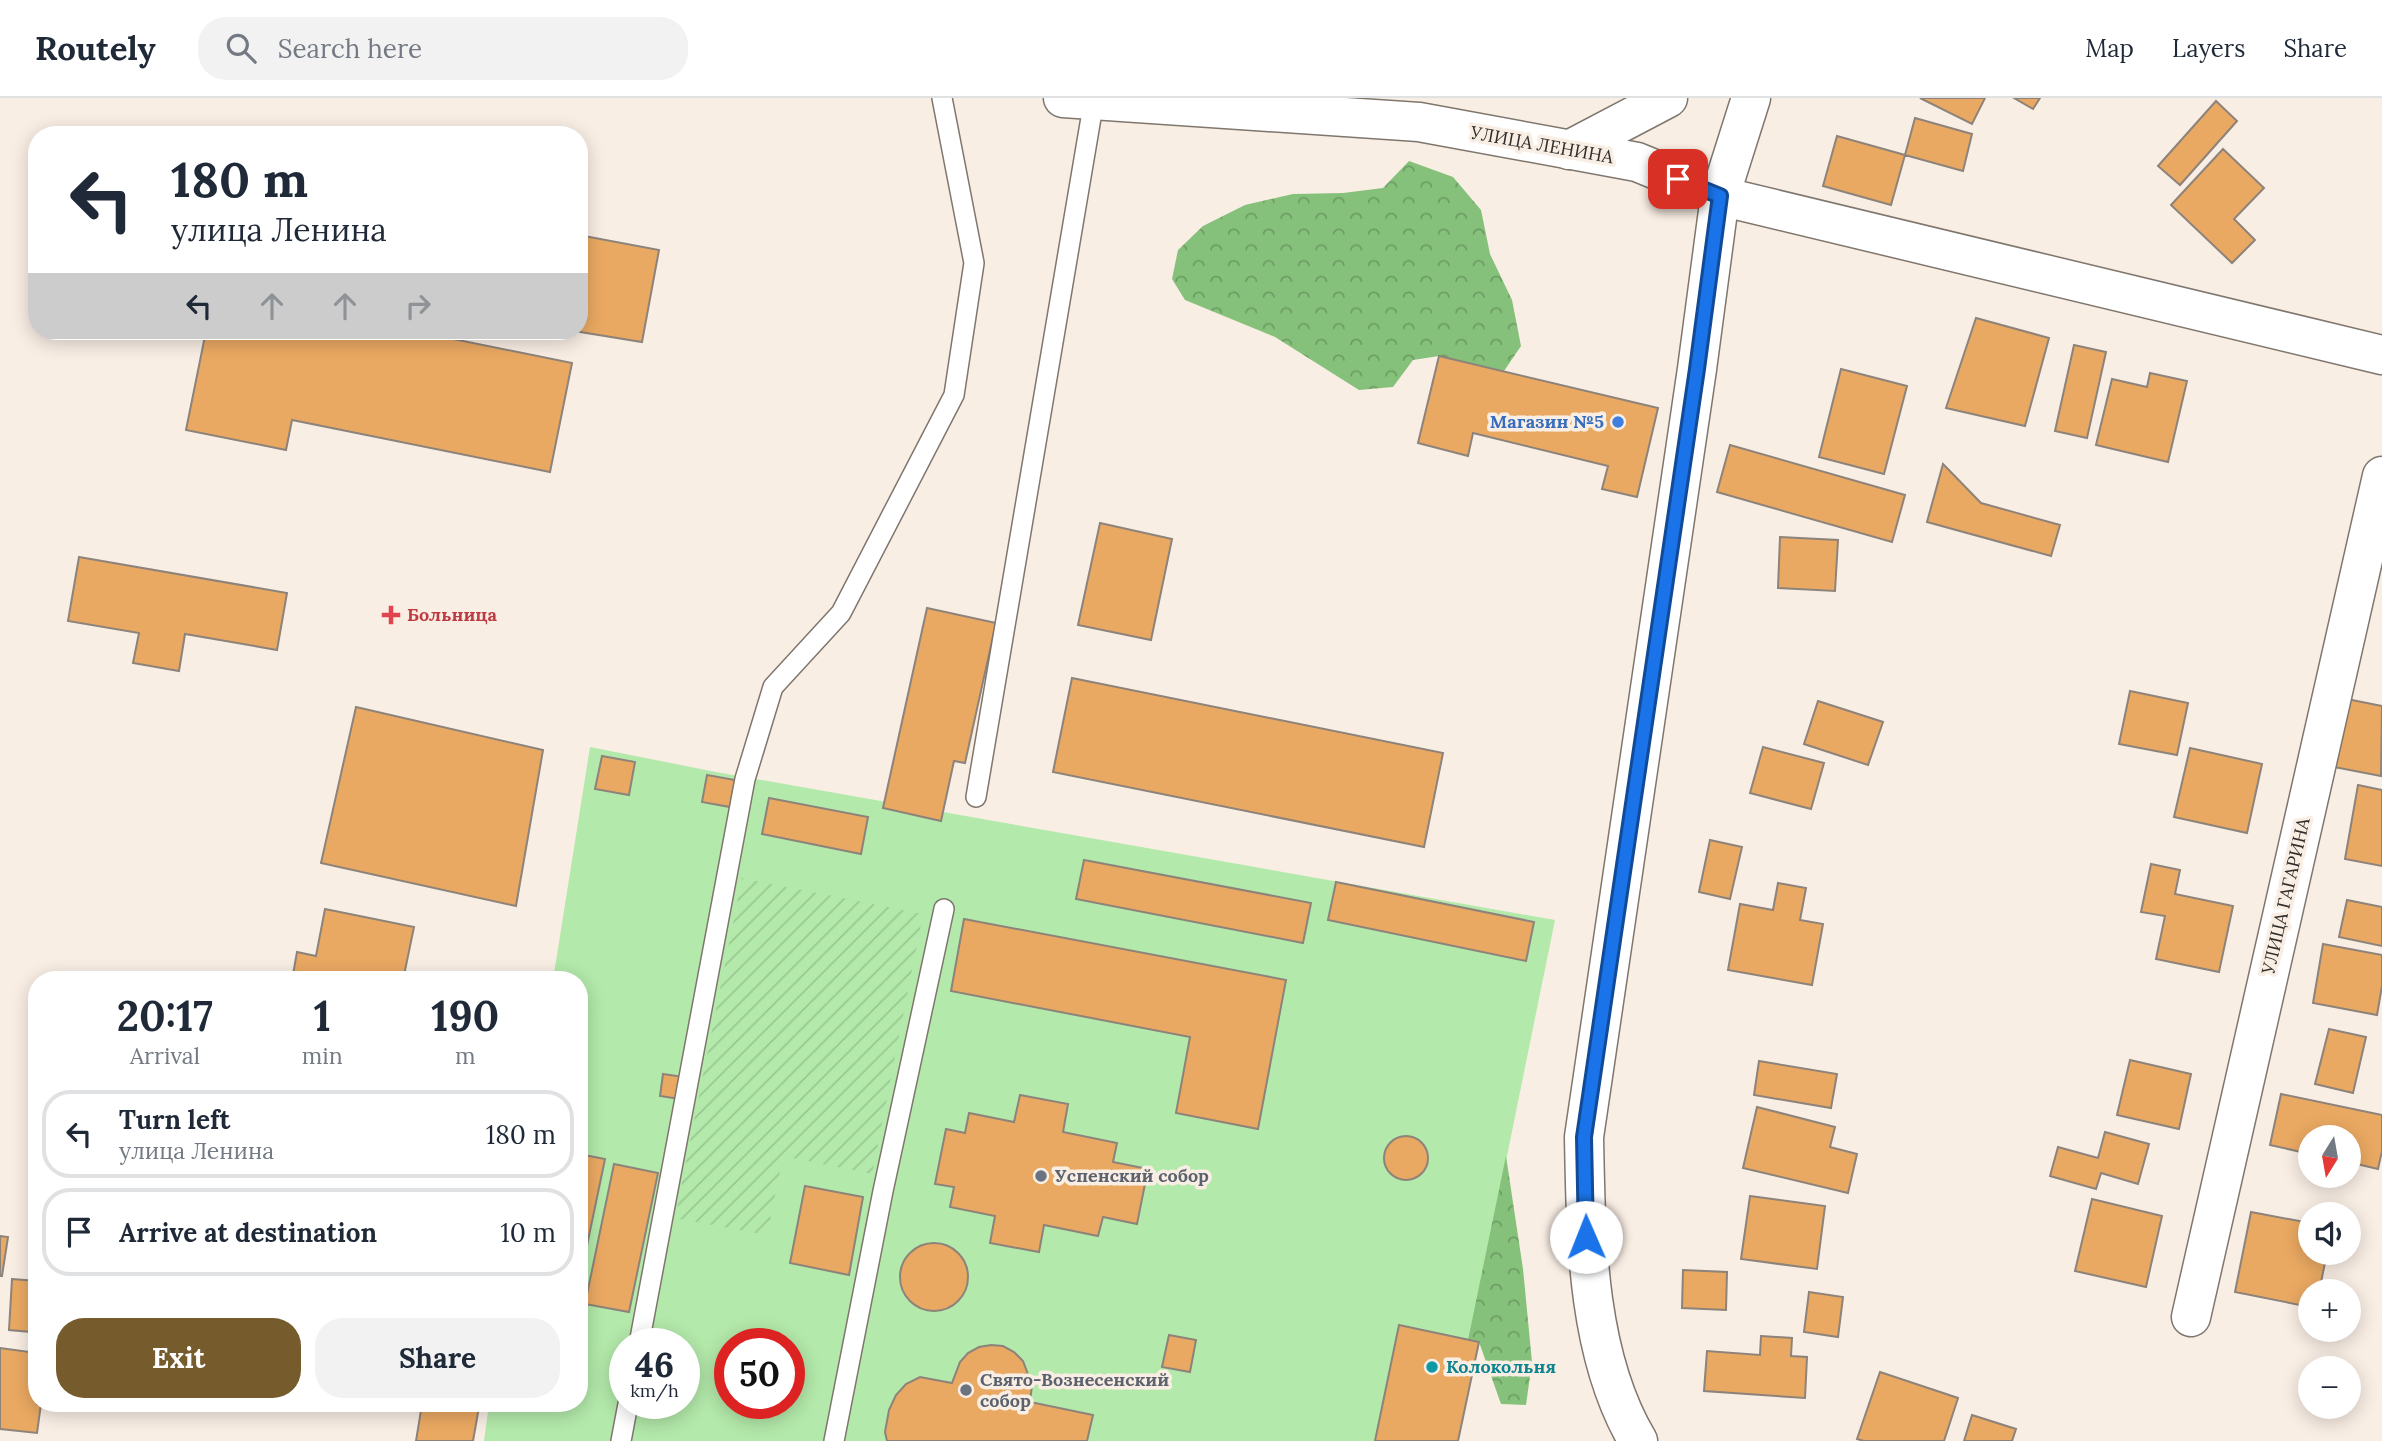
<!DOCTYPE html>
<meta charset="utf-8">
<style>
:root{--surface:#fff;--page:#f2f2f3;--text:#1f2937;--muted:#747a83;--line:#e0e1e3;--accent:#765b2d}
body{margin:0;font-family:Lora,serif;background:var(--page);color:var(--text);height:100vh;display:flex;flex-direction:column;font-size:26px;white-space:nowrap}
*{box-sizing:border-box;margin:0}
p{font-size:23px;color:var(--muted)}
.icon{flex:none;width:38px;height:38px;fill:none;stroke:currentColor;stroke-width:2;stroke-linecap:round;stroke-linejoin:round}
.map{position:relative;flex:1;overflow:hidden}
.drawer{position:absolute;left:28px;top:873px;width:560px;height:441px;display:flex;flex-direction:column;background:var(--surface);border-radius:28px;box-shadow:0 4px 18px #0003}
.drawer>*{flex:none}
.guide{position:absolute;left:28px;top:28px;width:560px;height:214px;border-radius:28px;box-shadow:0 4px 18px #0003;background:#fff;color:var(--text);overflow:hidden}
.needle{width:46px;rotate:191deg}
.controls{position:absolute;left:2298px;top:1027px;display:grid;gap:14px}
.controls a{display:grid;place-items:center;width:63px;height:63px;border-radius:50%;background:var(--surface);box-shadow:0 4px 18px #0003;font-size:35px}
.speed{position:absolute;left:609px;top:1230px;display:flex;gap:14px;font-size:35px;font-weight:700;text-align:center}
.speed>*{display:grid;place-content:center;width:91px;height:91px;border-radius:50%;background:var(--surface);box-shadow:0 4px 18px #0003;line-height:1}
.speed small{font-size:18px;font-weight:400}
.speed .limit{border:10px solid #d22;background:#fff;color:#111}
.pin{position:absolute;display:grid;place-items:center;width:60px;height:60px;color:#fff;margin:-30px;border-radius:14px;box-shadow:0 4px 10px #0006}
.me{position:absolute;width:77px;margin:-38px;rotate:359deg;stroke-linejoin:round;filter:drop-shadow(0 0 5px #0008)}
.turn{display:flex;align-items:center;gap:24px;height:147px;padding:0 28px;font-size:32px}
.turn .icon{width:91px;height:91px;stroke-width:2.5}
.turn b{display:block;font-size:49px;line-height:60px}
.lanes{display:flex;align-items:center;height:66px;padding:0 28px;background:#0003;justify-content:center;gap:35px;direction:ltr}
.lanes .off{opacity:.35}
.eta{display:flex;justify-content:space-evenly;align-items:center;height:119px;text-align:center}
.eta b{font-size:42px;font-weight:700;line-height:49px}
.primary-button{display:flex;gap:14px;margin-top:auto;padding:14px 28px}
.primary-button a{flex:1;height:80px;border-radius:28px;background:var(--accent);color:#fff;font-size:28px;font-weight:700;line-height:80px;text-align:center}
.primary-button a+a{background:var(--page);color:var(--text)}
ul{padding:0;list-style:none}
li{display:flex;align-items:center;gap:21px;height:88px;margin:0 14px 10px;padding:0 14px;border:4px solid var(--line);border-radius:28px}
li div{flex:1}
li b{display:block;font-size:26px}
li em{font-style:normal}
header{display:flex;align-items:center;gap:42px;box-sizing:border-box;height:98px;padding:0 35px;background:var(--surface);border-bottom:2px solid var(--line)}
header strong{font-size:33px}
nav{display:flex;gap:38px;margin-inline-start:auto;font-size:24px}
.search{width:490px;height:63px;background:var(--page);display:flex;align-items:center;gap:18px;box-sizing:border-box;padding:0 24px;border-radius:28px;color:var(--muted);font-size:26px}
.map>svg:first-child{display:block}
.green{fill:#b3e9aa;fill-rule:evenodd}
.forest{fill:url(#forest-crowns)}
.garden{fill:url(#garden-furrows)}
.building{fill:#eaa962;stroke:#8d837a;stroke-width:2}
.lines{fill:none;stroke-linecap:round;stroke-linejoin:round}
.lane-casing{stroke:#7f766d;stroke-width:22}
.street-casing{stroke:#7f766d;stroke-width:41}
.secondary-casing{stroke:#7f766d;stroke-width:41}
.lane{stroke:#fff;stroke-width:19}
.street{stroke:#fff;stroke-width:38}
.secondary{stroke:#fff;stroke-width:38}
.route-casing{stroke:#114b97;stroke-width:18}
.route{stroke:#1a73e8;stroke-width:12}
.shop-dot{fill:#3f7fe0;stroke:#f9eee4;stroke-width:2.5}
.health-dot{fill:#e0444e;stroke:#f9eee4;stroke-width:2.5}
.worship-dot{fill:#6b7280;stroke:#f9eee4;stroke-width:2.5}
.culture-dot{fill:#0f9aa8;stroke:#f9eee4;stroke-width:2.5}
.labels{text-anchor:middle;stroke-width:7;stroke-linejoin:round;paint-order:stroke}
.street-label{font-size:18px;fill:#312d2a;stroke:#f9eee4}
.shop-label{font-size:18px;font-weight:bold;fill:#366cbe;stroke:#f9eee4;text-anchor:end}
.health-label{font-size:18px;font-weight:bold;fill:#be3a42;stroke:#f9eee4;text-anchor:start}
.worship-label{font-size:18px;font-weight:bold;fill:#5b616d;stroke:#f9eee4;text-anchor:start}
.culture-label{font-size:18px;font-weight:bold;fill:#0d838f;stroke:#f9eee4;text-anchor:start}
</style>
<header>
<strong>Routely</strong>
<div class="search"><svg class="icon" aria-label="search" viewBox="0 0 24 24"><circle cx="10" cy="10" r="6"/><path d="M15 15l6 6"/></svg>Search here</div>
<nav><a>Map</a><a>Layers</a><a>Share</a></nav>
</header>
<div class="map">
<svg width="2382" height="1343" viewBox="0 0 2382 1343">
<defs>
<pattern id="forest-crowns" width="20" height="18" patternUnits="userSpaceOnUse" patternTransform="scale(1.75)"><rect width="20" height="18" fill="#85c17a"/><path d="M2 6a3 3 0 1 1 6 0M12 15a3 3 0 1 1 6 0" fill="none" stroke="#6d9d64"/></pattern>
<pattern id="garden-furrows" width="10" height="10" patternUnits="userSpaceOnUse" patternTransform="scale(1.75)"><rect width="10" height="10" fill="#b3e9aa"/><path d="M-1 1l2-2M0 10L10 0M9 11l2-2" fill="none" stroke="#9ac892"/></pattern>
</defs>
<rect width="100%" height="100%" fill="#f9eee4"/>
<path class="green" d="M 590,649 L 716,674 L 1555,822 L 1449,1343 L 484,1343 L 489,1306 L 579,1306 L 579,882 L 553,882 ZM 625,1246 L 684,1246 L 684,1306 L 625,1306 ZM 730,1246 L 789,1246 L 789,1306 L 730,1306 Z"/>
<path class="forest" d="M 1409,63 L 1453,79 L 1481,112 L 1490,156 L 1512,202 L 1521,248 L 1504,273 L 1439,258 L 1413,262 L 1393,289 L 1359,292 L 1275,239 L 1185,202 L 1172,181 L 1178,152 L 1203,128 L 1245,107 L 1293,96 L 1343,95 L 1383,90 Z
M 1506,1058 L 1523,1171 L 1532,1264 L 1526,1307 L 1501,1306 L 1479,1244 L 1468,1242 Z"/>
<path class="garden" d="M 742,780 L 923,816 L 872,1076 L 783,1058 L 767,1137 L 675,1120 Z"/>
<path class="building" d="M 1920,0 L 1985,0 L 1972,26 Z
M 2014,0 L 2040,0 L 2033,11 Z
M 2216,3 L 2237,23 L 2180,87 L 2158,68 Z
M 1915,20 L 1972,36 L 1963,73 L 1905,57 Z
M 1837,38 L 1905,57 L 1891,107 L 1823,88 Z
M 2223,51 L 2264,90 L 2234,121 L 2255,142 L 2232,165 L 2171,107 Z
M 579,137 L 659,152 L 642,244 L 574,233 L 579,233 Z
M 1976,220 L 2049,240 L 2025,328 L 1946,310 Z
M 206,233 L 414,233 L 572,265 L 550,374 L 292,322 L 286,352 L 186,332 Z
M 2074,247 L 2106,254 L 2087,340 L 2055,333 Z
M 1439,258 L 1658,310 L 1637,399 L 1602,391 L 1608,368 L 1473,335 L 1468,358 L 1418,345 Z
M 1841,271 L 1907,288 L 1884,376 L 1819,359 Z
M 2150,275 L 2187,283 L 2168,364 L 2096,347 L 2112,281 L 2147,289 Z
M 1730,347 L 1905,397 L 1892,444 L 1717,394 Z
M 1943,366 L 1981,405 L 2060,427 L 2051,458 L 1927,424 Z
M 1100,425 L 1172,441 L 1151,542 L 1078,527 Z
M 1780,439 L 1838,442 L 1835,493 L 1778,490 Z
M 79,459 L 287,495 L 277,552 L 185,536 L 179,573 L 133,565 L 139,535 L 68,523 Z
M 927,510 L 996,525 L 965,665 L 954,663 L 941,723 L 883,710 Z
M 1072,580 L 1443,655 L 1424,749 L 1053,674 Z
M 2130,593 L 2188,605 L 2177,657 L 2119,646 Z
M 2347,601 L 2382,608 L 2381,678 L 2334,669 Z
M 1818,603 L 1883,624 L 1868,667 L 1804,646 Z
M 356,609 L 543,652 L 516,808 L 321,765 Z
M 1763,649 L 1824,665 L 1811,711 L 1750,695 Z
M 2190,650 L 2262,666 L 2247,735 L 2174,719 Z
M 602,658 L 635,664 L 629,697 L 595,691 Z
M 707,677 L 735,682 L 730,709 L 702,704 Z
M 2358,687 L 2382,692 L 2382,768 L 2345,761 Z
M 769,700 L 868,719 L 861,756 L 762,736 Z
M 1710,742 L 1742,749 L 1730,801 L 1699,794 Z
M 1084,762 L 1311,805 L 1303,845 L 1076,801 Z
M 2151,766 L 2180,772 L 2175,796 L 2233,808 L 2219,874 L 2156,861 L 2165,818 L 2141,814 Z
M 1336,784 L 1534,824 L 1526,863 L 1328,822 Z
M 1778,785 L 1806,790 L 1800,822 L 1823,826 L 1812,887 L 1728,872 L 1740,806 L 1773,812 Z
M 2347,802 L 2382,809 L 2382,848 L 2339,839 Z
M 325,811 L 414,829 L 403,882 L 367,882 L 342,877 L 341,882 L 292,882 L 297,854 L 316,858 Z
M 964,821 L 1286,882 L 1258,1031 L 1176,1015 L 1190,939 L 951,893 Z
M 2323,846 L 2382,857 L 2382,888 L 2377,917 L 2313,905 Z
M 2329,931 L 2366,939 L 2353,995 L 2315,986 Z
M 2130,962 L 2191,976 L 2179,1031 L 2117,1017 Z
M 1759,963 L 1837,976 L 1831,1010 L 1754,997 Z
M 663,976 L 684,979 L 680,1001 L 660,998 Z
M 2281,996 L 2382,1017 L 2382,1053 L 2378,1071 L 2348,1064 L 2348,1040 L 2310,1040 L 2310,1056 L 2270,1047 Z
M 1020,997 L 1068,1006 L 1063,1034 L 1117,1045 L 1113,1064 L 1148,1071 L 1137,1126 L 1103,1119 L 1098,1138 L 1044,1127 L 1039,1154 L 990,1145 L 995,1118 L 950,1109 L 954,1089 L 935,1086 L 946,1031 L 965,1035 L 969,1015 L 1014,1024 Z
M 1757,1009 L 1835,1029 L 1830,1049 L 1857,1056 L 1848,1095 L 1743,1070 Z
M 2105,1034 L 2149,1046 L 2138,1086 L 2101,1075 L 2096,1091 L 2050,1078 L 2058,1049 L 2098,1060 Z
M1384 1060a22 22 0 1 1 44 0a22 22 0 1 1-44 0Z
M 579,1056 L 605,1061 L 580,1181 L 579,1181 Z
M 614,1066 L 658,1075 L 629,1214 L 585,1206 Z
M 805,1088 L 863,1099 L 849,1177 L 790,1165 Z
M 1750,1098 L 1825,1108 L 1817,1171 L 1741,1161 Z
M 2092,1101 L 2162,1118 L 2146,1189 L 2075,1173 Z
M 2251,1114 L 2310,1125 L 2310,1155 L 2327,1155 L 2319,1194 L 2310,1194 L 2310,1209 L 2235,1194 Z
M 0,1138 L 8,1139 L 2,1178 L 0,1178 Z
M900 1179a34 34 0 1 1 68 0a34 34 0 1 1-68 0Z
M 1683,1172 L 1727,1174 L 1726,1212 L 1682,1210 Z
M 12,1181 L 37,1183 L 37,1248 L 30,1248 L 31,1234 L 9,1232 Z
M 1809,1194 L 1843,1199 L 1838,1239 L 1804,1234 Z
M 1399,1227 L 1479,1244 L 1458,1343 L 1375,1343 Z
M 1169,1237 L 1196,1242 L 1190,1274 L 1162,1269 Z
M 1761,1238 L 1792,1240 L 1791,1258 L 1807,1259 L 1805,1300 L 1704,1293 L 1707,1253 L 1760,1257 Z
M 991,1247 L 1003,1248 L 1014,1254 L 1023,1263 L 1032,1287 L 1030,1304 L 1093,1317 L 1087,1343 L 887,1343 L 885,1334 L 889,1312 L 896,1297 L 906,1286 L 920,1279 L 952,1285 L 960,1264 L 968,1255 L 979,1249 Z
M 0,1250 L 37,1255 L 37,1306 L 41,1306 L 37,1335 L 0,1331 Z
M 1880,1274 L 1958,1300 L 1944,1343 L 1864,1343 L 1857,1341 Z
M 422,1306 L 459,1306 L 479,1309 L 473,1343 L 416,1343 Z
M 1972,1317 L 2016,1331 L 2012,1343 L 1964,1343 Z"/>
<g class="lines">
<g class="lane-casing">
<path id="lane" d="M 976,699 L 1094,2
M 639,1246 L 745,681 L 773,589 L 841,515 L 954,297 L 974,165 L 942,0
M 621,1343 L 628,1306
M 834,1343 L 883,1093 L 944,811"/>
</g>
<g class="street-casing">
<path id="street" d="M 1751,0 L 1720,98 L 2382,257
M 1569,52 L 1668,0
M 2191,1219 L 2382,378"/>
</g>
<g class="secondary-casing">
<path id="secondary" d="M 1063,0 L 1419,24 L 1637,64 L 1720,98 L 1697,271 L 1584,1039 C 1586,1138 1586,1256 1638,1343"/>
</g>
<use href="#lane" class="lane"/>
<use href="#street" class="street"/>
<use href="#secondary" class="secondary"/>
</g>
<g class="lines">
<g class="route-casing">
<path id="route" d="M 1586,1139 L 1584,1039 L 1697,271 L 1720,98 L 1678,81"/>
</g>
<use href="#route" class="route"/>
</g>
<circle class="shop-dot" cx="1618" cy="324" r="7"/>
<path class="health-dot" d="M387.5 506.5h7v7h7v7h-7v7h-7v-7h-7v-7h7z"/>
<g class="worship-dot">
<circle cx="1041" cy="1078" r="7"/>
<circle cx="966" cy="1292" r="7"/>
</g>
<circle class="culture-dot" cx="1432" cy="1269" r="7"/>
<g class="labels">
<g class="street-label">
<text transform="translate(1542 47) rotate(10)" y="6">УЛИЦА ЛЕНИНА</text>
<text transform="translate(2286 798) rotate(-77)" y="6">УЛИЦА ГАГАРИНА</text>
</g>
<g class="shop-label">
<text x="1604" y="330">Магазин №5</text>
</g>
<g class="health-label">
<text x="407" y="523">Больница</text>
</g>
<g class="worship-label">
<text x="1055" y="1084">Успенский собор</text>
<text x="980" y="1288">Свято-Вознесенский<tspan x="980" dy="21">собор</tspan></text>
</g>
<g class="culture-label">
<text x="1446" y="1275">Колокольня</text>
</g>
</g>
</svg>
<div class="controls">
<a><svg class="needle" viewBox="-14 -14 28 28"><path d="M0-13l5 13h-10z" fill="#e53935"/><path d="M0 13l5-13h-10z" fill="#747a83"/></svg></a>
<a><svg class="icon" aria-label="sound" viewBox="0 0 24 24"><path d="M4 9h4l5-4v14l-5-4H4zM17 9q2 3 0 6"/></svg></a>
<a>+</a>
<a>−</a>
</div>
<div class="speed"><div>46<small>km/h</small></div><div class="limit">50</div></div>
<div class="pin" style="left:1678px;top:81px;background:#d93025"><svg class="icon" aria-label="arrive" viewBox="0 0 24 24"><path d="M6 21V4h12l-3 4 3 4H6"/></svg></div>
<svg class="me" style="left:1586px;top:1139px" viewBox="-20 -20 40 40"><circle r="19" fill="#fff"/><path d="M0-13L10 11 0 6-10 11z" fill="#1a73e8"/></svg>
<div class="guide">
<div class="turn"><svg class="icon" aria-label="left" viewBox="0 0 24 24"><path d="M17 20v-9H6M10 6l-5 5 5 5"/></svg><div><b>180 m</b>улица Ленина</div></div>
<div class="lanes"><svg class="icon" aria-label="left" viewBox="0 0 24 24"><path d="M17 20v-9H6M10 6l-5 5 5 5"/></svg><svg class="icon off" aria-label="ahead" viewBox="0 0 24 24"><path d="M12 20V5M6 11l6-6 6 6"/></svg><svg class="icon off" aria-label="ahead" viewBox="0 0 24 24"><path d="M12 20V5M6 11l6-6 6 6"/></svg><svg class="icon off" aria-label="right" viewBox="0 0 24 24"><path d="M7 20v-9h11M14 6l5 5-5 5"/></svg></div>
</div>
<section class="drawer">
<div class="eta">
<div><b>20:17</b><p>Arrival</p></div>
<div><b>1</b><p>min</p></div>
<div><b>190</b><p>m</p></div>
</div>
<ul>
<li><svg class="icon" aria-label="left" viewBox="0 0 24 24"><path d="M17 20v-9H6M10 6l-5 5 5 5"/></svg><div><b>Turn left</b><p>улица Ленина</p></div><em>180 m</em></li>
<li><svg class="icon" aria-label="arrive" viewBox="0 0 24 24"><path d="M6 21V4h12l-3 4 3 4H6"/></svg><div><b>Arrive at destination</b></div><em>10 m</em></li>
</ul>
<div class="primary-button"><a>Exit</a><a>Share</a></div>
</section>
</div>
